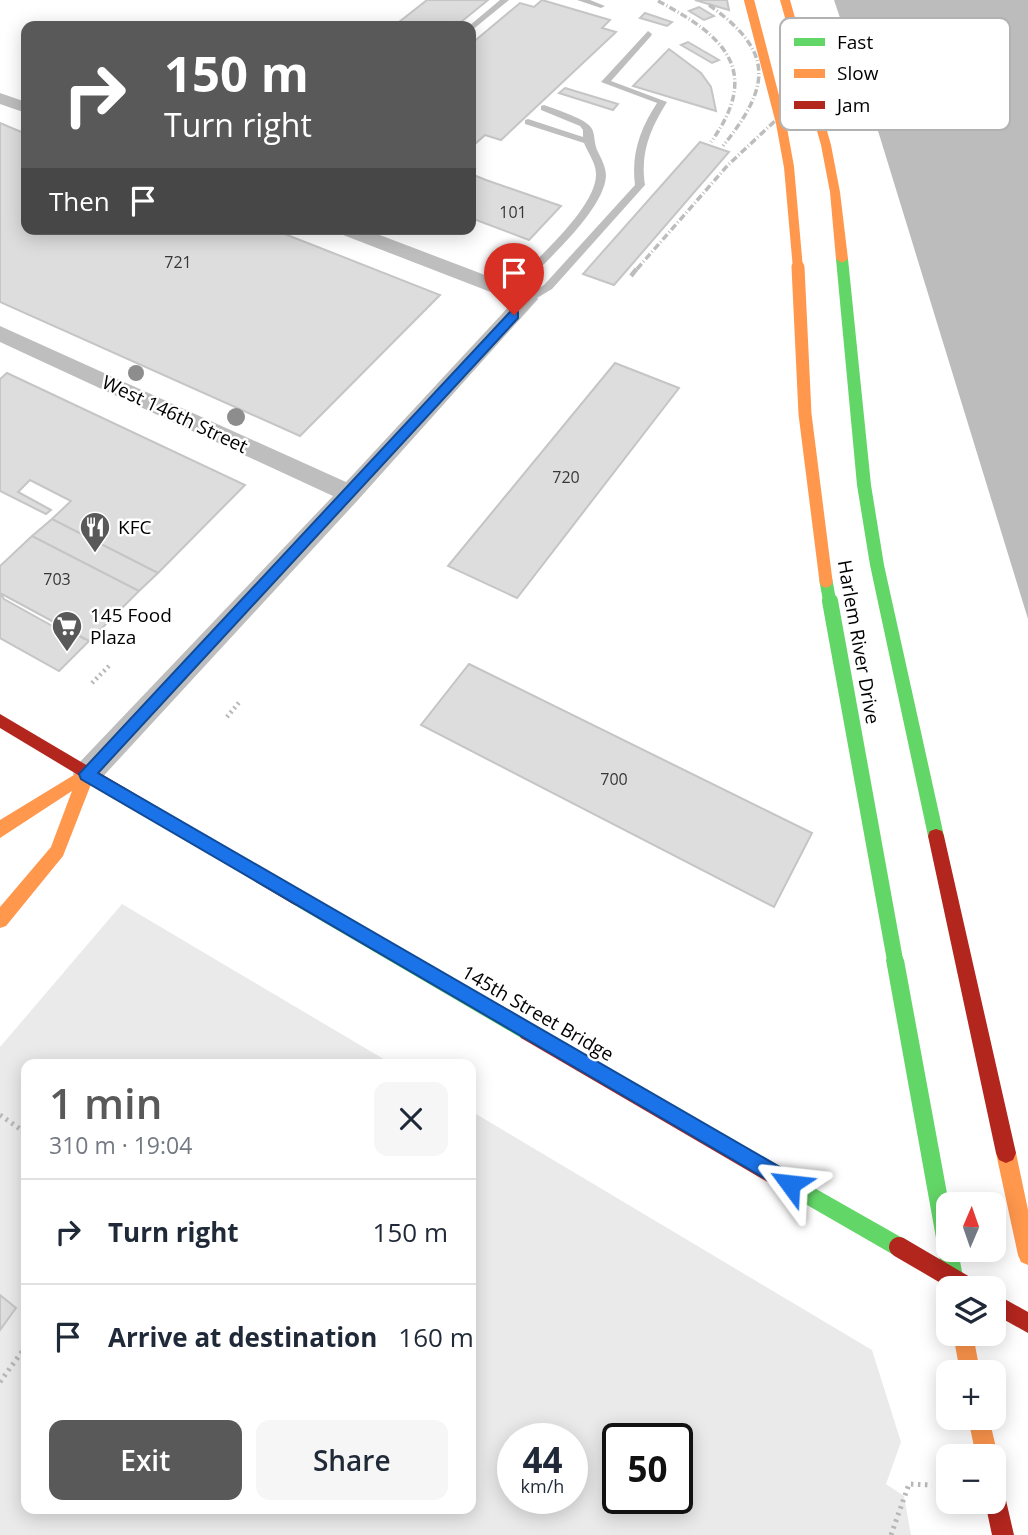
<!DOCTYPE html>
<meta charset="utf-8">
<style>
:root{--surface:#fff;--page:#f6f6f7;--text:#1f2937;--muted:#747a83;--line:#e0e1e3;--accent:#595959}
body{margin:0;font-family:"Open Sans",sans-serif;background:var(--page);color:var(--text);height:100vh;display:flex;flex-direction:column;font-size:26px;white-space:nowrap}
*{box-sizing:border-box;margin:0}
p{font-size:23px;color:var(--muted)}
.icon{flex:none;width:38px;height:38px;fill:none;stroke:currentColor;stroke-width:2;stroke-linecap:round;stroke-linejoin:round}
.map{position:relative;flex:1;overflow:hidden}
.sheet{position:absolute;left:21px;top:1059px;width:455px;height:455px;display:flex;flex-direction:column;background:var(--surface);border-radius:14px;box-shadow:0 4px 18px #0003}
.sheet>*{flex:none}
.banner{position:absolute;left:21px;top:21px;width:455px;height:214px;border-radius:14px;box-shadow:0 4px 18px #0003;background:#595959;color:#fff;overflow:hidden}
.needle{width:46px;rotate:2deg}
.tools{position:absolute;left:936px;top:1192px;display:grid;gap:14px}
.tools a{display:grid;place-items:center;width:70px;height:70px;border-radius:14px;background:var(--surface);box-shadow:0 4px 18px #0003;font-size:35px}
.speed{position:absolute;left:497px;top:1423px;display:flex;gap:14px;font-size:35px;font-weight:700;text-align:center}
.speed>*{display:grid;place-content:center;width:91px;height:91px;border-radius:50%;background:var(--surface);box-shadow:0 4px 18px #0003;line-height:1}
.speed small{font-size:18px;font-weight:400}
.speed .limit{border:4px solid #111;border-radius:10px;background:#fff;color:#111}
.pin{position:absolute;display:grid;place-items:center;width:60px;height:60px;color:#fff;margin:-72px -30px;border-radius:50% 50% 50% 0;rotate:-45deg;box-shadow:0 0 7px #0007}
.pin .icon{rotate:45deg}
.me{position:absolute;width:77px;margin:-38px;rotate:300deg;stroke-linejoin:round;filter:drop-shadow(0 0 5px #0008)}
.turn{display:flex;align-items:center;gap:24px;height:147px;padding:0 28px;font-size:32px}
.turn .icon{width:91px;height:91px;stroke-width:2.5}
.turn b{display:block;font-size:49px;line-height:60px}
.then{display:flex;align-items:center;height:66px;padding:0 28px;background:#0003;gap:14px;font-size:26px}
.round{display:grid;place-items:center;flex:none;width:74px;height:74px;border-radius:14px;background:var(--page)}
.overview{display:flex;align-items:center;justify-content:space-between;height:119px;padding:0 28px}
h1{font-size:42px;font-weight:600;line-height:52px;color:var(--accent)}
.button{display:flex;gap:14px;margin-top:auto;padding:14px 28px}
.button a{flex:1;height:80px;border-radius:14px;background:var(--accent);color:#fff;font-size:28px;font-weight:600;line-height:80px;text-align:center}
.button a+a{background:var(--page);color:var(--text)}
ul{padding:0;list-style:none}
li{display:flex;align-items:center;gap:21px;height:105px;padding:0 28px;border-top:2px solid var(--line)}
li div{flex:1}
li b{display:block;font-size:26px}
li em{font-style:normal}
.map>svg:first-child{display:block}
.green{fill:#eaeaea;fill-rule:evenodd}
.water{fill:#bcbcbc}
.building{fill:#ddd;stroke:#c5c5c5;stroke-width:2}
.lines{fill:none;stroke-linecap:round;stroke-linejoin:round}
.path-far1{stroke:#b8b8b8;stroke-width:4.5;stroke-dasharray:2 3.5;stroke-linecap:butt}
.path{stroke:#b8b8b8;stroke-width:5;stroke-dasharray:2.5 4.5;stroke-linecap:butt}
.lane{fill:#bebebe;fill-rule:evenodd}
.street{fill:#bebebe;fill-rule:evenodd}
.fast{fill:#63d668;fill-rule:evenodd}
.slow{fill:#ff974d;fill-rule:evenodd}
.jam{fill:#b3261e;fill-rule:evenodd}
.rail-far1{stroke:#bdbdbd;stroke-width:3.5;stroke-dasharray:7 2.5 1 2.5;stroke-linecap:butt}
.rail{stroke:#bdbdbd;stroke-width:4.5;stroke-dasharray:9 2.5 2 2.5;stroke-linecap:butt}
.fast-bridge-far1{stroke:#63d668;stroke-width:13}
.fast-bridge{stroke:#63d668;stroke-width:16}
.slow-bridge-far1{stroke:#ff974d;stroke-width:10}
.slow-bridge{stroke:#ff974d;stroke-width:13}
.jam-bridge{stroke:#b3261e;stroke-width:20}
.tree{fill:#8d8d8d}
.route{fill:#1a73e8;stroke:#114b97;stroke-width:2}
.labels{text-anchor:middle;stroke-width:5;stroke-linejoin:round;paint-order:stroke}
.number-label{font-size:16px;fill:#373737}
.street-label{font-size:19px;fill:#000;stroke:#fff}
.poi-label{font-size:19px;fill:#000;stroke:#fff;text-anchor:start}
.key{fill:#fff;stroke:#b2b2b2;stroke-width:2}
.key-label{font-size:19px;fill:#000}
</style>
<div class="map">
<svg width="1028" height="1535" viewBox="0 0 1028 1535">
<rect width="100%" height="100%" fill="#fff"/>
<path class="green" d="M 122,904 L 392,1064 L 26,1064 L 26,1508 L 471,1508 L 471,1111 L 872,1350 L 901,1442 L 886,1484 L 904,1496 L 911,1535 L 0,1535 L 0,1047 ZM 513,1438 L 572,1438 L 572,1498 L 513,1498 ZM 618,1438 L 677,1438 L 677,1498 L 618,1498 Z"/>
<path class="water" d="M 834,0 L 1028,0 L 1028,619 L 879,134 Z"/>
<path class="building" d="M 427,0 L 488,0 L 456,26 L 394,26 Z
M 542,0 L 610,20 L 602,28 L 616,32 L 501,140 L 485,135 L 475,144 L 471,142 L 471,44 L 520,3 L 534,7 Z
M 695,0 L 727,0 L 729,10 Z
M 699,7 L 714,16 L 704,20 L 689,11 Z
M 645,13 L 672,22 L 667,26 L 640,18 Z
M 688,42 L 719,60 L 712,63 L 681,45 Z
M 669,49 L 701,73 L 711,87 L 716,111 L 633,86 Z
M 565,88 L 618,104 L 613,110 L 559,93 Z
M 0,123 L 26,134 L 26,229 L 272,229 L 440,295 L 300,436 L 0,302 Z
M 700,142 L 729,152 L 614,285 L 583,274 Z
M 471,174 L 486,180 L 561,206 L 529,240 L 471,218 Z
M 615,363 L 679,388 L 517,598 L 448,566 Z
M 7,373 L 245,485 L 158,573 L 52,519 L 71,501 L 30,480 L 18,492 L 51,510 L 46,514 L 0,491 L 0,379 Z
M 52,519 L 158,573 L 139,591 L 32,536 Z
M 32,536 L 139,591 L 89,641 L 0,593 L 0,566 Z
M 0,593 L 4,599 L 65,633 L 71,632 L 89,641 L 59,671 L 0,638 Z
M 469,664 L 812,833 L 774,907 L 421,725 Z
M 0,1295 L 16,1308 L 0,1330 Z"/>
<g class="lines">
<path class="path-far1" d="M 92,683 L 109,666
M 227,717 L 241,700"/>
<path class="path" d="M 0,1115 L 26,1133
M 0,1382 L 26,1346
M 891,1535 L 909,1484 L 932,1485"/>
<path class="lane" d="M 500,0 L 509,0 L 471,31 L 469,26 Z
M 577,0 L 590,0 L 605,6 L 601,8 Z
M 648,31 L 652,34 L 651,36 L 611,81 L 667,102 C 650,129 640,153 645,185 L 552,289 L 532,301 L 524,301 L 524,297 L 544,285 L 635,185 C 631,154 640,129 657,103 L 601,82 Z
M 544,105 C 554,109 588,119 592,129 C 595,135 594,143 597,150 C 601,158 606,167 606,176 C 604,212 538,269 513,294 L 509,295 L 504,292 L 505,290 C 530,266 597,208 596,174 C 596,163 588,153 584,143 L 525,124 L 525,120 L 528,119 L 583,137 L 583,130 L 580,126 L 541,110 L 541,106 Z"/>
<path class="street" d="M 0,93 L 26,102 L 26,113 L 0,104 Z
M 335,229 L 364,229 L 535,294 L 538,299 L 358,500 L 97,783 L 87,786 L 77,783 L 73,774 L 77,765 L 333,496 L 0,342 L 0,326 L 346,482 L 514,301 L 338,233 Z"/>
<path class="fast" d="M 842,255 L 848,259 L 871,485 L 884,565 L 944,836 L 942,841 L 936,843 L 930,841 L 928,836 L 870,565 L 857,485 L 836,259 Z
M 297,890 L 533,1026 L 536,1032 L 533,1038 L 527,1041 L 521,1038 L 291,903 L 289,898 L 291,893 Z
M 895,952 L 901,954 L 904,960 L 949,1204 L 948,1250 L 958,1250 L 965,1288 L 948,1288 L 948,1295 L 945,1288 L 886,960 L 889,954 Z
M 795,1177 L 906,1240 L 909,1247 L 906,1254 L 899,1257 L 892,1254 L 788,1194 L 785,1187 L 788,1180 Z"/>
<path class="slow" d="M 780,0 L 790,0 L 831,145 L 840,192 L 848,259 L 842,263 L 836,259 L 830,192 L 821,145 Z
M 87,767 L 93,769 L 95,774 L 63,856 L 6,926 L 0,928 L 0,907 L 51,847 L 72,791 L 0,838 L 0,820 Z
M 1006,1143 L 1013,1146 L 1016,1153 L 1028,1210 L 1028,1265 L 1021,1262 L 1018,1255 L 996,1153 L 999,1146 Z
M 953,1334 L 973,1334 L 980,1372 L 960,1372 Z
M 968,1418 L 989,1418 L 998,1456 L 995,1464 L 994,1456 L 976,1456 Z"/>
<path class="jam" d="M 0,714 L 303,893 L 305,898 L 303,903 L 297,906 L 291,903 L 0,728 Z
M 936,829 L 942,831 L 944,836 L 1016,1153 L 1013,1160 L 1006,1163 L 999,1160 L 996,1153 L 928,836 L 930,831 Z
M 527,1023 L 802,1180 L 805,1187 L 802,1194 L 795,1197 L 788,1194 L 521,1038 L 518,1032 L 521,1026 Z
M 994,1293 L 1028,1312 L 1028,1333 L 994,1314 Z
M 994,1480 L 1002,1483 L 1014,1535 L 992,1535 L 985,1502 L 994,1502 Z"/>
<path class="rail-far1" d="M 658,1 C 725,36 762,71 711,142
M 709,5 C 775,52 771,86 723,146
M 637,269 L 728,165 L 792,105 L 798,61"/>
<path class="rail" d="M 631,276 L 638,267"/>
<path class="fast-bridge-far1" d="M 826,581 L 830,603"/>
<path class="fast-bridge" d="M 830,601 L 895,960"/>
<path class="slow-bridge-far1" d="M 749,0 L 781,123 L 789,167 L 798,269"/>
<path class="slow-bridge" d="M 798,267 L 805,414 L 826,581"/>
<path class="jam-bridge" d="M 899,1247 L 969,1288"/>
</g>
<g class="tree">
<circle cx="136" cy="373" r="8"/>
<circle cx="236" cy="417" r="9"/>
</g>
<path class="route" d="M 514,311 L 518,312 L 518,318 L 98,773 L 797,1177 L 800,1184 L 797,1191 L 790,1193 L 81,779 L 79,774 L 510,312 Z"/>
<defs>
<g id="restaurant-pin" transform="scale(1.575)"><path d="M0 17L-7.5 6A9.5 9.5 0 1 1 7.5 6Z" fill="#595959" stroke="#fff"/><path d="M-5-6h1v4h1v-4h1v4h1v-4h1v5L-1.5 .5V6h-2V.5L-5-1ZM5-6V6H3V1.5H1.5Q1.5-4 5-6Z" fill="#fff"/></g>
<g id="supermarket-pin" transform="scale(1.575)"><path d="M0 17L-7.5 6A9.5 9.5 0 1 1 7.5 6Z" fill="#595959" stroke="#fff"/><path d="M-6-5.5h2.5l.6 2H6L4.5 2H-2.5L-4.4-4H-6ZM-1.5 3.2a1.3 1.3 0 1 0 .1 0ZM3 3.2a1.3 1.3 0 1 0 .1 0Z" fill="#fff"/></g>
</defs>
<g fill-rule="evenodd">
<use href="#restaurant-pin" x="95" y="527"/>
<use href="#supermarket-pin" x="67" y="626"/>
</g>
<g class="labels">
<g class="number-label">
<text x="513" y="218">101</text>
<text x="178" y="268">721</text>
<text x="566" y="483">720</text>
<text x="57" y="585">703</text>
<text x="614" y="785">700</text>
</g>
<g class="street-label">
<text transform="translate(175 414) rotate(25)" y="7">West 146th Street</text>
<text transform="translate(859 642) rotate(80)" y="7">Harlem River Drive</text>
<text transform="translate(538 1013) rotate(30)" y="7">145th Street Bridge</text>
</g>
<g class="poi-label">
<text x="118" y="534">KFC</text>
<text x="90" y="622">145 Food<tspan x="90" dy="22">Plaza</tspan></text>
</g>
</g>
<rect x="780" y="18" width="230" height="112" rx="10" class="key"/>
<rect x="794" y="38" width="31" height="8" fill="#63d668"/>
<rect x="794" y="69" width="31" height="9" fill="#ff974d"/>
<rect x="794" y="101" width="31" height="8" fill="#b3261e"/>
<g class="key-label">
<text x="837" y="49">Fast</text>
<text x="837" y="80">Slow</text>
<text x="837" y="112">Jam</text>
</g>
</svg>
<div class="tools">
<a><svg class="needle" viewBox="-14 -14 28 28"><path d="M0-13l5 13h-10z" fill="#e53935"/><path d="M0 13l5-13h-10z" fill="#747a83"/></svg></a>
<a><svg class="icon" aria-label="layers" viewBox="0 0 24 24"><path d="M12 4l9 5-9 5-9-5zM3 14l9 5 9-5"/></svg></a>
<a>+</a>
<a>−</a>
</div>
<div class="speed"><div>44<small>km/h</small></div><div class="limit">50</div></div>
<div class="pin" style="left:514px;top:315px;background:#d93025"><svg class="icon" aria-label="arrive" viewBox="0 0 24 24"><path d="M6 21V4h12l-3 4 3 4H6"/></svg></div>
<svg class="me" style="left:790px;top:1184px" viewBox="-20 -20 40 40"><path d="M0-17L14 15 0 8-14 15z" fill="#1a73e8" stroke="#fff" stroke-width="4"/></svg>
<div class="banner">
<div class="turn"><svg class="icon" aria-label="right" viewBox="0 0 24 24"><path d="M7 20v-9h11M14 6l5 5-5 5"/></svg><div><b>150 m</b>Turn right</div></div>
<div class="then">Then<svg class="icon" aria-label="arrive" viewBox="0 0 24 24"><path d="M6 21V4h12l-3 4 3 4H6"/></svg></div>
</div>
<section class="sheet">
<div class="overview"><div><h1>1 min</h1><p>310 m · 19:04</p></div><a class="round"><svg class="icon" aria-label="close" viewBox="0 0 24 24"><path d="M6 6l12 12M18 6L6 18"/></svg></a></div>
<ul>
<li><svg class="icon" aria-label="right" viewBox="0 0 24 24"><path d="M7 20v-9h11M14 6l5 5-5 5"/></svg><div><b>Turn right</b></div><em>150 m</em></li>
<li><svg class="icon" aria-label="arrive" viewBox="0 0 24 24"><path d="M6 21V4h12l-3 4 3 4H6"/></svg><div><b>Arrive at destination</b></div><em>160 m</em></li>
</ul>
<div class="button"><a>Exit</a><a>Share</a></div>
</section>
</div>
